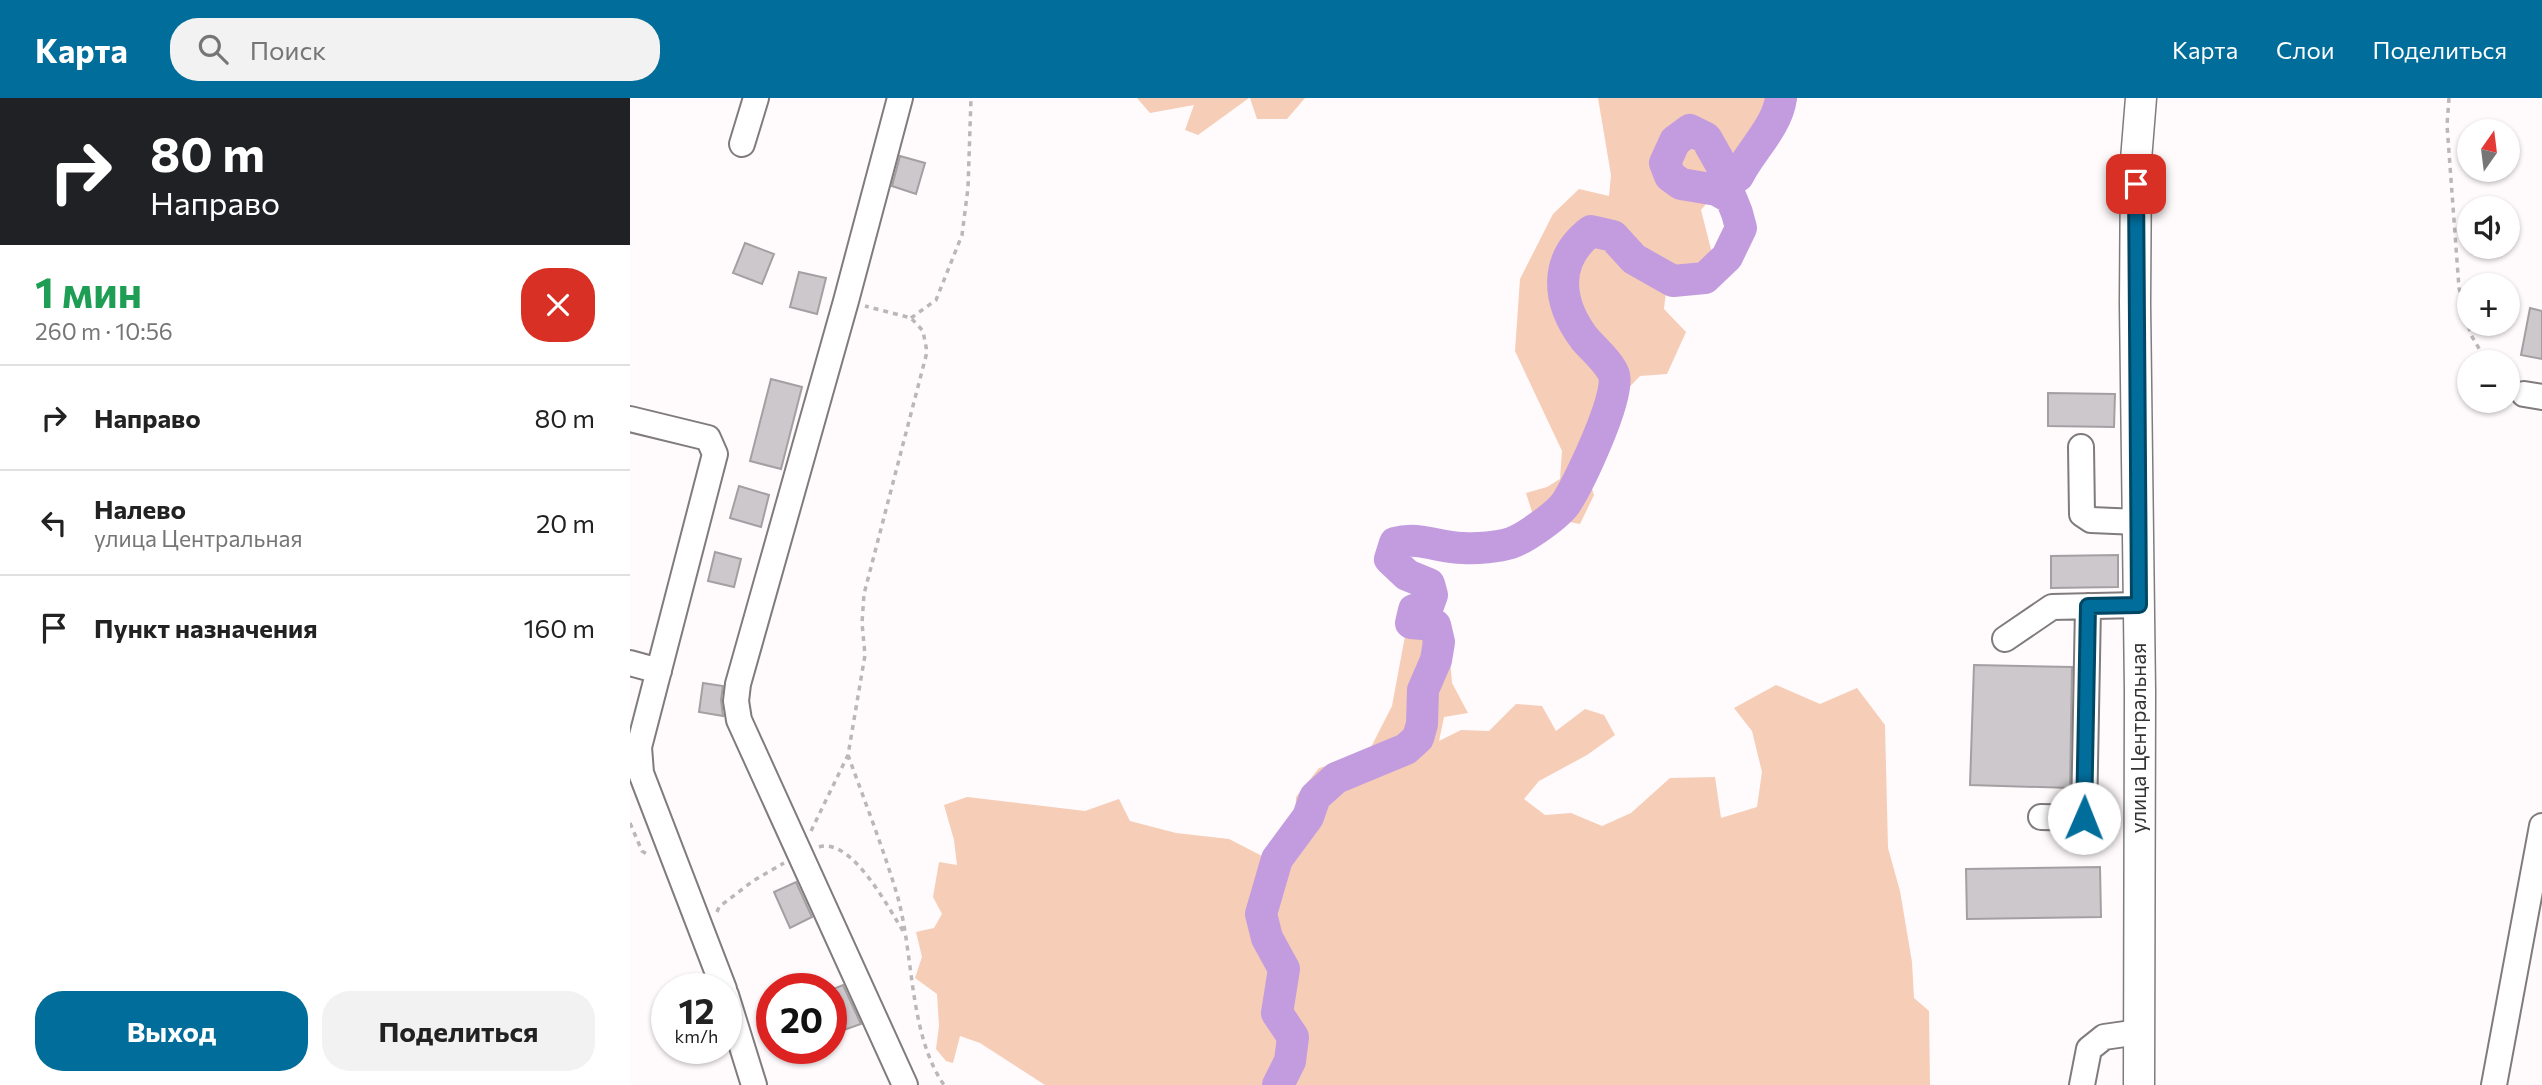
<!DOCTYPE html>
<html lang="ru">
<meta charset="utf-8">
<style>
:root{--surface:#fff;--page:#f2f2f2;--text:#222;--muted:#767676;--line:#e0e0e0;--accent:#016d9a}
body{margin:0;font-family:Commissioner,sans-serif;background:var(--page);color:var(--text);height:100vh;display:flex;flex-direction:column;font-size:26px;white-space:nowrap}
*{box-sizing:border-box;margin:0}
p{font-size:23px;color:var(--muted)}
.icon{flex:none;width:38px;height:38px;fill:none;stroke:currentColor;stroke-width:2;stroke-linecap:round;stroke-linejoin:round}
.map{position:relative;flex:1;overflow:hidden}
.panel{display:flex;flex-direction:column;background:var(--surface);width:630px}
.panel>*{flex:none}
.top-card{background:#202124;color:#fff;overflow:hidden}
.needle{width:46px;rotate:14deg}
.controls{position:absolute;left:1827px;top:21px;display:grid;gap:14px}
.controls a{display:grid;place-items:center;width:63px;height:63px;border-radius:50%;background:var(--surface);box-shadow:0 2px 5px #0004;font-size:35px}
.speed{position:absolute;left:21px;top:875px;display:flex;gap:14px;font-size:35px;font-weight:700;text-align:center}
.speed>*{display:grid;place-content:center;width:91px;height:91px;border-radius:50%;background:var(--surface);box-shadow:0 2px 5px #0004;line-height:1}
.speed small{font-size:18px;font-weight:400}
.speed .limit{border:10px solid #d22;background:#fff;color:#111}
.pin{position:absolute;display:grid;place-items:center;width:60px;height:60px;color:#fff;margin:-30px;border-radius:14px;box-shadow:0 4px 10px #0006}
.me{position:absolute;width:77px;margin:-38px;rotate:1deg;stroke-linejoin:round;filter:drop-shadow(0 0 5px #0008)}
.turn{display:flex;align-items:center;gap:24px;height:147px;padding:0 35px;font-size:32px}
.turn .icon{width:91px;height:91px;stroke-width:2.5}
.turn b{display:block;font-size:49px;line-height:60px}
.round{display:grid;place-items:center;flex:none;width:74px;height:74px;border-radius:28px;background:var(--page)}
.overview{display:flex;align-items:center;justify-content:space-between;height:119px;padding:0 35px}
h1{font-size:42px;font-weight:700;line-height:52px;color:#1e9e55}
.action{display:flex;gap:14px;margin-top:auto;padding:14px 35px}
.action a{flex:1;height:80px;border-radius:28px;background:var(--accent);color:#fff;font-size:28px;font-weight:700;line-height:80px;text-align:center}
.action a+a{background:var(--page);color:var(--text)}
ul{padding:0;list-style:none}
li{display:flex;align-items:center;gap:21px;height:105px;padding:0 35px;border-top:2px solid var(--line)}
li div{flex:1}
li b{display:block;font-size:26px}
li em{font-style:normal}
header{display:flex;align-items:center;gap:42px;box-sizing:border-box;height:98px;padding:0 35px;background:var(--accent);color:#fff}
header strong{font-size:33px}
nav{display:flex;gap:38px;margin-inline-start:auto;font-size:24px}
.search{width:490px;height:63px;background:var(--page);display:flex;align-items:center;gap:18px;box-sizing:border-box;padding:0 24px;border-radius:28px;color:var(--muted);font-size:26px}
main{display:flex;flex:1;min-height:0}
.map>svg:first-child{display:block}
.green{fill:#f6cdb7}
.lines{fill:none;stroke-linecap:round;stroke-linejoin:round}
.river{stroke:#c29cdf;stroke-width:32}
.building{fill:#cdc8cb;stroke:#a39fa2;stroke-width:2}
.minor-casing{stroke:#807b7c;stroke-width:28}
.major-casing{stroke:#807b7c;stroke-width:33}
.path{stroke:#bbb7b8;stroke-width:3.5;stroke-dasharray:5 5;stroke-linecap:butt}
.minor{stroke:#fff;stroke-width:24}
.major{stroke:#fff;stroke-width:30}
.route-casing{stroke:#014764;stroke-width:18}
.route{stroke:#016d9a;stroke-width:12}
.labels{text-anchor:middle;stroke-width:5;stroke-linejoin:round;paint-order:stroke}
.street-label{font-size:21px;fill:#353334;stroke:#fff}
</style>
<header>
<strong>Карта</strong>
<div class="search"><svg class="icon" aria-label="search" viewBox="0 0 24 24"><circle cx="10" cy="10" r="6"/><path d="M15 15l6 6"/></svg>Поиск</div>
<nav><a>Карта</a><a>Слои</a><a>Поделиться</a></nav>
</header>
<main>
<section class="panel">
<div class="top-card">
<div class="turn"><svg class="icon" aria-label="right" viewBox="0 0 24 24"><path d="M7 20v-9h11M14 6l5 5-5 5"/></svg><div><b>80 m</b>Направо</div></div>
</div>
<div class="overview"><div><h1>1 мин</h1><p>260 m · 10:56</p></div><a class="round" style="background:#d93025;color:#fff"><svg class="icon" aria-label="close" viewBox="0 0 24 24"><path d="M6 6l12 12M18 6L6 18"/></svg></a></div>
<ul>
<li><svg class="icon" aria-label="right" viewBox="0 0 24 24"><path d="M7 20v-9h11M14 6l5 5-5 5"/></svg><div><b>Направо</b></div><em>80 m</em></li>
<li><svg class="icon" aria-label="left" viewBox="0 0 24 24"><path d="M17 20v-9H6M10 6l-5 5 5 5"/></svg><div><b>Налево</b><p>улица Центральная</p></div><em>20 m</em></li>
<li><svg class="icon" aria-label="arrive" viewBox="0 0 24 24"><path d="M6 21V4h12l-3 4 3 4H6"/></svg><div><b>Пункт назначения</b></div><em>160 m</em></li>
</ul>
<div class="action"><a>Выход</a><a>Поделиться</a></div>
</section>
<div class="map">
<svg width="1912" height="987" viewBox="0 0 1912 987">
<rect width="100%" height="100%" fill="#fffafb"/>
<path class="green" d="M 507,0 L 619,0 L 568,37 L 555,32 L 564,7 L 520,15 Z
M 620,0 L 675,0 L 657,21 L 627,21 Z
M 968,0 L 1137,0 L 1139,4 L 1126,46 L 1071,112 L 1085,167 L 1038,176 L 1034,211 L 1056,234 L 1037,276 L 1010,278 L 983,306 L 973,352 L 957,376 L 964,397 L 950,426 L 903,417 L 896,395 L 917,389 L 930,381 L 932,353 L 885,253 L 890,181 L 923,116 L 949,91 L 979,98 L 981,77 Z
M 818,537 L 822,585 L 838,615 L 814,619 L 809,643 L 831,632 L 859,633 L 886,606 L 912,608 L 926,633 L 955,611 L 974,617 L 985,637 L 957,657 L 909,683 L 894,701 L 915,717 L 941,715 L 972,728 L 1001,715 L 1040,680 L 1085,679 L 1091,720 L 1127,709 L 1132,674 L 1122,633 L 1104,610 L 1146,587 L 1190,606 L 1227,590 L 1255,627 L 1258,750 L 1270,793 L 1282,864 L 1284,900 L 1299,913 L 1300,987 L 415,987 L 350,945 L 330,938 L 323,965 L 316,963 L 306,951 L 309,928 L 307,896 L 285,880 L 292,859 L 286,834 L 304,830 L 312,816 L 303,799 L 309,764 L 327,767 L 324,742 L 314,707 L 337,699 L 455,713 L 489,701 L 500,723 L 546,735 L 599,741 L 634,759 L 665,734 L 666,699 L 689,670 L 737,657 L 762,608 L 775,538 Z"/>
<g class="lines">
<path class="river" d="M 648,987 L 660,963 L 663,939 L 647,915 L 654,871 L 637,840 L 631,816 L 647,761 L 678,719 L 685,699 L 706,680 L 776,651 L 788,640 L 792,626 L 793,592 L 806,562 L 809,544 L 805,527 L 781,525 L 784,512 L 798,508 L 802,497 L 799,486 L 777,477 L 760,461 L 765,445 C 790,438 808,450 833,450 C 847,451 868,449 881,445 C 895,440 928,417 936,405 C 949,385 991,297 984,277 C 979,264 963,251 954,240 C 927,204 923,162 961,133 L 983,138 L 1004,161 L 1043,183 L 1075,180 L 1097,159 L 1111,130 L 1107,115 L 1101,100 L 1087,92 L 1051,86 L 1040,78 L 1035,65 L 1045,43 L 1060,32 L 1076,40 L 1097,77 L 1108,78 C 1121,52 1147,29 1151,0"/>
</g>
<path class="building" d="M 270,58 L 295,65 L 286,96 L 262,88 Z
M 115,145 L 144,156 L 132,186 L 103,175 Z
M 169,174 L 196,180 L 187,216 L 160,209 Z
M 1900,210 L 1912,213 L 1912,261 L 1891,257 Z
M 141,281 L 172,289 L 151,371 L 120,363 Z
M 1418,295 L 1485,296 L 1484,329 L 1418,328 Z
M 109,388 L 139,397 L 131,429 L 100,420 Z
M 85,454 L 111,461 L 104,489 L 78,483 Z
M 1488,457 L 1488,489 L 1421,490 L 1421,458 Z
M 1344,567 L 1442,569 L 1440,690 L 1340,687 Z
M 73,585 L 93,588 L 91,602 L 93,618 L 69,614 Z
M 1470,769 L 1471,819 L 1337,821 L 1336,771 Z
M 166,784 L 182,819 L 160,830 L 144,794 Z
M 213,887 L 231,926 L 211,933 L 201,909 L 201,892 Z"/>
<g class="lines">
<g class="minor-casing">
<path id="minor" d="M 270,0 L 216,203 L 108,586 L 106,603 L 109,622 L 275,987
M 112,46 L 126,0
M 1894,296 L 1912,299
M 0,321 L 78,340 L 85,356 L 9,649 L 11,675 L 94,891
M 1451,349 L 1452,416 L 1461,422 L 1508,424
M 1375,541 L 1422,509 L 1509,507
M 0,565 L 29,573
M 1411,719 L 1454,720 L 1458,508
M 96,897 L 124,987
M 1452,987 L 1459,951 L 1474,939 L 1509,934
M 1864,987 L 1912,728"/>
</g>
<g class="major-casing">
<path id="major" d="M 1509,987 L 1510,593 L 1505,206 L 1506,62 L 1511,0"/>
</g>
<path class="path" d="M 1819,0 L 1817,27 L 1829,190 L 1841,237 L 1857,264
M 281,220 L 306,202 L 332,137 L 338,90 L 341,0
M 218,657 C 235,704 254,752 268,800 C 284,859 279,936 314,987
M 0,725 L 12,753 L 20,758
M 181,733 L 218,657 L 235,557 L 232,525 L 234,496 L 297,254 L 293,233 L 281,220 L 235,208
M 189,749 C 222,739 259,811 273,833
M 87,814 L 89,809 L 123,783 L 154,765"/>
<use href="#minor" class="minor"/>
<use href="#major" class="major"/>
</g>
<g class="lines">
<g class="route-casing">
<path id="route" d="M 1454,720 L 1458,508 L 1509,507 L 1506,86"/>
</g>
<use href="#route" class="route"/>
</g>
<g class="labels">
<g class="street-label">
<text transform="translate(1509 640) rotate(-90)" y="7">улица Центральная</text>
</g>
</g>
</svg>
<div class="controls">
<a><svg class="needle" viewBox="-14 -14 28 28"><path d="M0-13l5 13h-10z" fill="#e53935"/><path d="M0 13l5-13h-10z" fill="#767676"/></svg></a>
<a><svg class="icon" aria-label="sound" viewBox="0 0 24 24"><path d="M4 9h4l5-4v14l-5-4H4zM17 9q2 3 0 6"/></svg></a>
<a>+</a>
<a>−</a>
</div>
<div class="speed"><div>12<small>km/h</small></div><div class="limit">20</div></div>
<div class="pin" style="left:1506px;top:86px;background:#d93025"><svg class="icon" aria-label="arrive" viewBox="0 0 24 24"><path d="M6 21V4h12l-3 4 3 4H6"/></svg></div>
<svg class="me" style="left:1454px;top:720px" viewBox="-20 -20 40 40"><circle r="19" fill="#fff"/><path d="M0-13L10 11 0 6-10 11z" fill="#016d9a"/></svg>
</div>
</main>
